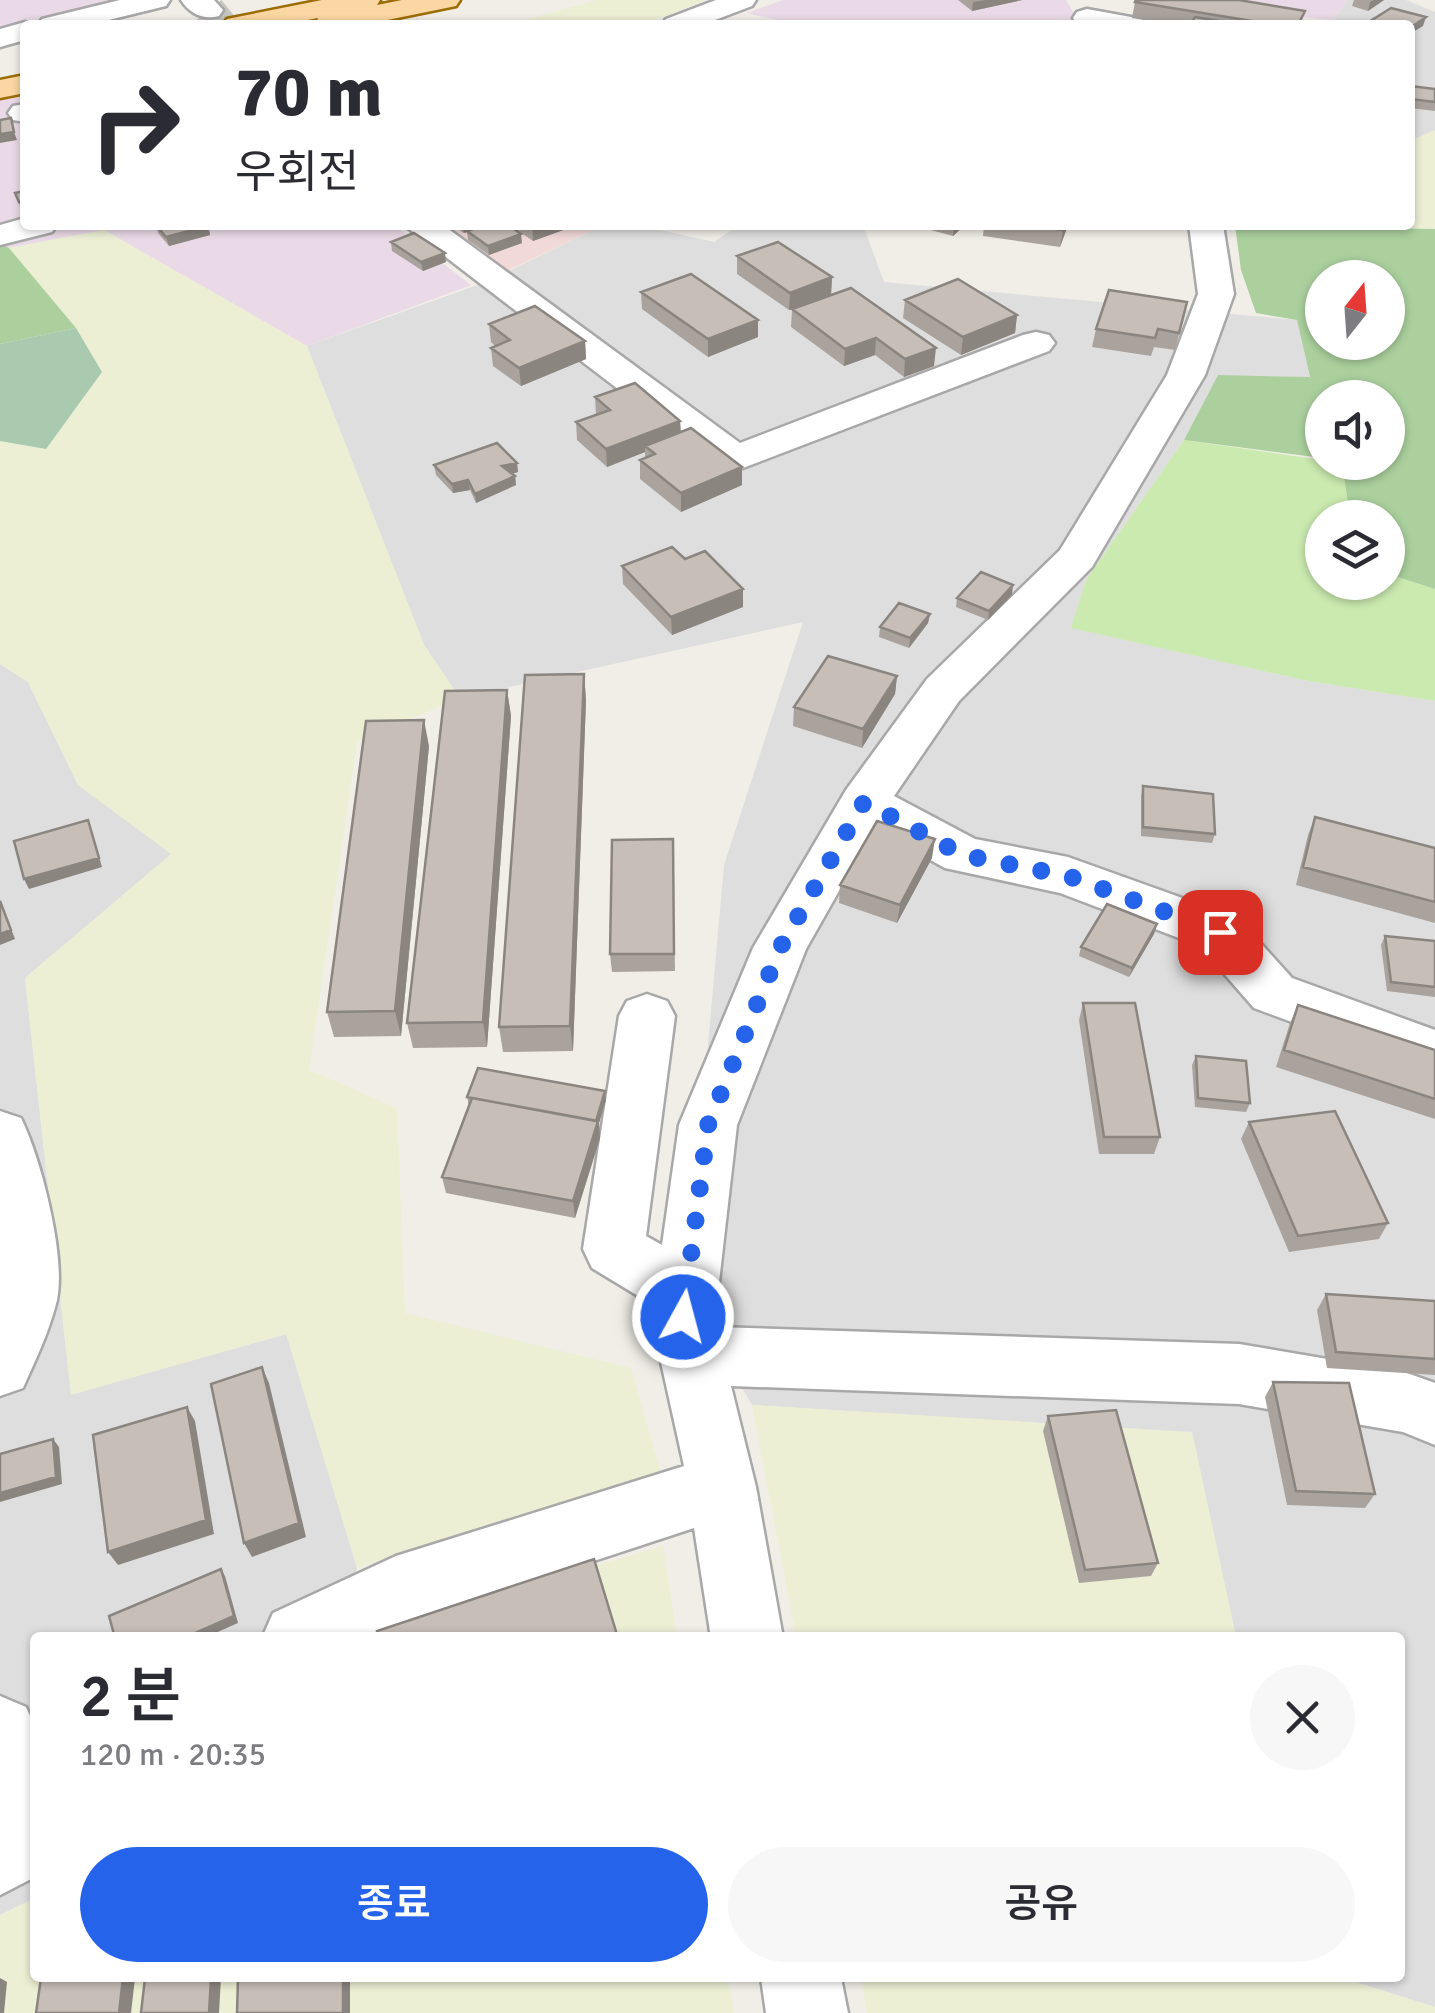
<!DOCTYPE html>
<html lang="ko">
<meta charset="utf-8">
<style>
:root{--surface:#fff;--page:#f7f7f7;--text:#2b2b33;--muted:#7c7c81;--accent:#2563eb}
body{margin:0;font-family:Signika,"Noto Sans KR",sans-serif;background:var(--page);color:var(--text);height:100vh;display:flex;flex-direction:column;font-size:38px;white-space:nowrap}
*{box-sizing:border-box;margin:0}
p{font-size:32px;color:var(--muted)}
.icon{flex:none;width:55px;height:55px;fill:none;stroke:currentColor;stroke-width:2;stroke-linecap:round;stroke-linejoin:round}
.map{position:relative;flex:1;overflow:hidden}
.details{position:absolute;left:30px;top:1632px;width:1375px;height:350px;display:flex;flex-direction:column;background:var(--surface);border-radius:10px;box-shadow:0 2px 8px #0004}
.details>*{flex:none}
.top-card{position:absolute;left:20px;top:20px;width:1395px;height:210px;border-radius:10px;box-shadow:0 2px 8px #0004;background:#fff;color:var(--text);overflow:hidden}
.needle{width:65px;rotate:17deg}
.controls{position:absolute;left:1305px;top:260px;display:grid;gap:20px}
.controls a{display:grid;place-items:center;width:100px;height:100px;border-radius:50%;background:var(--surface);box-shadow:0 2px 8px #0004;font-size:50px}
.pin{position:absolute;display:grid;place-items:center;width:85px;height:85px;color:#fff;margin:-42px;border-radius:20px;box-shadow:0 5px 15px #0006}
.me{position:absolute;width:110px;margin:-55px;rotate:7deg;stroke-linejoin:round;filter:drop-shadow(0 0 8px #0008)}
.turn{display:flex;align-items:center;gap:35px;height:210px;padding:0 50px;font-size:45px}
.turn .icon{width:130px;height:130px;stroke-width:2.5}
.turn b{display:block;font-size:70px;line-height:85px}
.round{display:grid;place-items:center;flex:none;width:105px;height:105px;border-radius:52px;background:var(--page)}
.summary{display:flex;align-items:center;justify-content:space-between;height:170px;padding:0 50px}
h1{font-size:60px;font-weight:600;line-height:75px}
.primary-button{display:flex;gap:20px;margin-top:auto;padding:20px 50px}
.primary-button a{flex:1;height:115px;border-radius:60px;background:var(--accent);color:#fff;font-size:40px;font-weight:600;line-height:115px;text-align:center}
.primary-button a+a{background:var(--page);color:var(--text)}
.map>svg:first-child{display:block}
.residential{fill:#dfdede}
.commercial{fill:#f1d9d8}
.industrial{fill:#eadae7}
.farmland{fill:#ecefd4}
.grass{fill:#caeaaf}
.forest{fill:#abd09d;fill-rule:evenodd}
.cemetery{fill:#a9caaf}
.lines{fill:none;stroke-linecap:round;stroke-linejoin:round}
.minor-tunnel{stroke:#c7c5c0;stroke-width:32;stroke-dasharray:32 16;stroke-linecap:butt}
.minor-casing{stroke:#a8a8a8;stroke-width:5}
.major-casing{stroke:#9c6d02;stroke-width:5}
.minor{fill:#fff;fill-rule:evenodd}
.major{fill:#fbd7a3;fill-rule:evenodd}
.wall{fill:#aaa39d}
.shaded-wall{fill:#8b8580}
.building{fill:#c6beb7;stroke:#8b8580;stroke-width:2.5}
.route{stroke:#2563eb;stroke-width:18;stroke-dasharray:0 32.4}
</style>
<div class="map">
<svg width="1435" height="2013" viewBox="0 0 1435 2013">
<rect width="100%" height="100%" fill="#f1eee8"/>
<path class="residential" d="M 1347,0 L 1406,0 L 1435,12 L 1435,130 L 1430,134 L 1410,141 L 1410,25 L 1329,25 Z
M 603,225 L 638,225 L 714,242 L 739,225 L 863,225 L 884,282 L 1297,320 L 1310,377 L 1218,376 L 1184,440 L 1086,580 L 1072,628 L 1308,681 L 1435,701 L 1435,2007 L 1342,1978 L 1400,1978 L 1400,1638 L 1236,1637 L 1192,1433 L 752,1405 L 686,1292 L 724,865 L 803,622 L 460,698 L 424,645 L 307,346 L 486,282 Z
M 0,664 L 28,682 L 78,785 L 172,854 L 25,978 L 71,1394 L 287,1334 L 357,1568 L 339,1637 L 35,1638 L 35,1898 L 0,1915 Z"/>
<path class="commercial" d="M 442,225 L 603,225 L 507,271 Z"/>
<path class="industrial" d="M 0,0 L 147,0 L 0,33 Z
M 783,0 L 1066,0 L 1081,25 L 797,25 L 747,13 Z
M 1231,0 L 1347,0 L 1332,20 L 1238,10 Z
M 25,96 L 25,225 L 394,225 L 471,285 L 307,346 L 104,230 L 9,248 L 0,243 L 0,100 Z"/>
<path class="farmland" d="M 597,0 L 706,0 L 643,25 L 506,25 Z
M 1435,130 L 1435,229 L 1334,225 L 1410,225 L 1410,141 Z
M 104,230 L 307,346 L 424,645 L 460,698 L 357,742 L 309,1070 L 397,1108 L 405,1313 L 631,1368 L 663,1480 L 357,1568 L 286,1334 L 71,1395 L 25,978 L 171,854 L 78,785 L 28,682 L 0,664 L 0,441 L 46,449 L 102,372 L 76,328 L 9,248 Z
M 752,1405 L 1192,1432 L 1236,1637 L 796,1637 Z
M 663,1546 L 677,1637 L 344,1638 Z
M 35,1898 L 35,1978 L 729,1978 L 734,2013 L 0,2013 L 0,1915 Z
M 861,1978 L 1342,1978 L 1435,2007 L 1435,2013 L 867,2013 Z"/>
<path class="grass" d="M 1184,440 L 1342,463 L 1350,517 L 1322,518 L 1322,582 L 1388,582 L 1388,574 L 1435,589 L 1435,701 L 1308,681 L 1071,628 L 1086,580 Z"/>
<path class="forest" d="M 1235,225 L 1435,229 L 1435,589 L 1388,574 L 1388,518 L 1350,517 L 1342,463 L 1388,462 L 1388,398 L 1322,398 L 1322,458 L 1184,440 L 1218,375 L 1310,377 L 1297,320 L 1256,313 L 1241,270 ZM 1322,278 L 1388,278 L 1388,342 L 1322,342 Z
M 0,243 L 9,248 L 76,328 L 0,344 Z"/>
<path class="cemetery" d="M 76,328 L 102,372 L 46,449 L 0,441 L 0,344 Z"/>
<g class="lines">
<path class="minor-tunnel" d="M 209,10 L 221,25"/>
<g class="minor-casing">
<path id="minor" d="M 120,0 L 170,0 L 166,6 L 88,25 L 38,25 L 42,19 Z
M 181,0 L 214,0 L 223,10 L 219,16 C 203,20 190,14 181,0 Z
M 716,0 L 756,0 L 752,6 L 702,25 L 662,25 L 666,19 Z
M 1087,9 L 1142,19 L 1146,25 L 1077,24 L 1073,18 L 1077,12 Z
M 25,22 L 35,25 L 25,25 L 25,40 L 0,47 L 0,29 Z
M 25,104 L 25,122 L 13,120 L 8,113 L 13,106 Z
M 25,218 L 25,225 L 57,225 L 52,232 L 0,245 L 0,225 Z
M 404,225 L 443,225 L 740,443 L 1023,335 L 1036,332 L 1049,335 L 1055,343 L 1049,351 L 735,471 L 721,468 Z
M 1189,225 L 1223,225 L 1234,294 L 1205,375 L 1092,567 L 959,701 L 894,796 L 975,839 L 1068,857 L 1238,918 L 1292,978 L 1435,1030 L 1435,1075 L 1254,1008 L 1200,946 L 1060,893 L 945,868 L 874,829 L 806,949 L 737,1125 L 715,1317 L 717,1327 L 1239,1344 L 1404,1372 L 1435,1383 L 1435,1445 L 1403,1432 L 1239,1404 L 731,1386 L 756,1487 L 783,1638 L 711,1638 L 694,1528 L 408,1622 L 376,1638 L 262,1638 L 273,1613 L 396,1556 L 684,1466 L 651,1317 L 653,1305 L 592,1268 L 583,1249 L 619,1016 L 627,1001 L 647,994 L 667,1001 L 675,1016 L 646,1236 L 662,1245 L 679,1125 L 753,948 L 846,790 L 927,679 L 1060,550 L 1167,375 L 1198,294 Z
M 0,1111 L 21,1118 C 41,1159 66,1256 57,1300 C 50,1330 35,1361 23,1388 L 0,1396 Z
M 0,1696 L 26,1707 L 35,1727 L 35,1877 L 0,1895 Z
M 761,1978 L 841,1978 L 848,2013 L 766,2013 Z"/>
</g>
<g class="major-casing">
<path id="major" d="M 322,0 L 380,0 L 377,5 L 402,0 L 460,0 L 456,6 L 363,25 L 316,25 L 318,18 L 281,25 L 223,25 L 227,19 Z
M 25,75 L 25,93 L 0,98 L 0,80 Z"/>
</g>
<use href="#minor" class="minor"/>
<use href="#major" class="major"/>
</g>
<path class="wall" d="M 958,0 L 1022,0 L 972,11 Z
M 1354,0 L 1384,0 L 1368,11 L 1352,6 Z
M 1135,2 L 1302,25 L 1174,25 L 1132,18 Z
M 1410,86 L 1435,89 L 1435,111 L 1410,108 Z
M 156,225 L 223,225 L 209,230 L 210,235 L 169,246 L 158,233 Z
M 452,225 L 508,225 L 522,243 L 489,255 L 468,240 L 467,232 L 464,233 Z
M 510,225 L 565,225 L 566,229 L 533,241 Z
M 912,225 L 965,225 L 953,236 Z
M 984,225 L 1068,225 L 1060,247 L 983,236 Z
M 391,242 L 446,262 L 423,271 L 392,251 Z
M 737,256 L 832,277 L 831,295 L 934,366 L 904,377 L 875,355 L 844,366 L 791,327 L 792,310 L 789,310 L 737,274 Z
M 641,292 L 758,337 L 708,357 L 642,309 Z
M 905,300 L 1017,315 L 1015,333 L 961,355 L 903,318 Z
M 1187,302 L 1175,350 L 1154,347 L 1151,356 L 1092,347 L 1096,329 Z
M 489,324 L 585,341 L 586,359 L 521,386 L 493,366 L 491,348 L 495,346 L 491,342 Z
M 595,397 L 680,421 L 681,432 L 742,467 L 742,485 L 681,512 L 640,479 L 640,460 L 645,458 L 645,452 L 607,467 L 577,440 L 576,422 L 596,415 Z
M 517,463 L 518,472 L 512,474 L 515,476 L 516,485 L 476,503 L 470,490 L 453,493 L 436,475 L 434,465 Z
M 685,559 L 743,607 L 672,635 L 623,584 L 622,566 Z
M 1012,595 L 988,620 L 956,607 L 957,598 Z
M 930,614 L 928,623 L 909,648 L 879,637 L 880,627 Z
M 584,674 L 586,700 L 573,1051 L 503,1052 L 499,1027 Z
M 897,676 L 895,694 L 862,748 L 793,726 L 794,707 Z
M 507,690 L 511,716 L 487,1047 L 413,1048 L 407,1023 Z
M 429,746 L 401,1036 L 334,1037 L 327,1012 Z
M 1143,786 L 1215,834 L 1212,843 L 1141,836 L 1141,796 Z
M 1315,817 L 1435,848 L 1435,923 L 1296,885 L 1308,835 Z
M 673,839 L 675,971 L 612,972 L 610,954 Z
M 932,858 L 897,923 L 839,903 L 840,885 Z
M 1157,924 L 1154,934 L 1129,977 L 1079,956 L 1081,947 Z
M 1385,936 L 1435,941 L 1435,997 L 1387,991 L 1381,945 Z
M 1083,1003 L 1160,1137 L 1154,1154 L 1099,1154 L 1079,1020 Z
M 1298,1005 L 1435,1050 L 1435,1119 L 1276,1067 L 1290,1023 Z
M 1196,1056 L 1250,1103 L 1246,1112 L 1195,1107 L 1192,1065 Z
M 467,1097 L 606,1100 L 599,1123 L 600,1138 L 575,1218 L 446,1193 L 442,1177 L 469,1106 Z
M 1249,1122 L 1388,1223 L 1379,1239 L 1289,1252 L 1241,1139 Z
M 1326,1294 L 1435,1301 L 1435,1375 L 1327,1368 L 1317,1310 Z
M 1273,1382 L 1375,1494 L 1365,1508 L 1287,1505 L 1265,1397 Z
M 1048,1416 L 1158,1563 L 1151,1576 L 1079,1583 L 1043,1431 Z"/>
<path class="shaded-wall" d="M 986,0 L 1022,0 L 972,11 L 973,2 Z
M 1374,0 L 1384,0 L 1368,11 L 1370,2 Z
M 1426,17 L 1423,26 L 1410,34 L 1410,28 Z
M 14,132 L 17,140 L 0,143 L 0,134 Z
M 25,201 L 25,211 L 21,211 L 19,202 Z
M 205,225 L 223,225 L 209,230 L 210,235 L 169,246 L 166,237 Z
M 463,225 L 488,225 L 464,233 Z
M 532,225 L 565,225 L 566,229 L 533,241 Z
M 957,225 L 965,225 L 953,236 L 954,227 Z
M 1064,225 L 1068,225 L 1060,247 L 1063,230 Z
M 521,234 L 522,243 L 489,255 L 488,246 Z
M 445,253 L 446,262 L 423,271 L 421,262 Z
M 832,277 L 831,295 L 789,310 L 790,293 Z
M 1017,315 L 1015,333 L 961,355 L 963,337 Z
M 758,320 L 758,337 L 708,357 L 708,339 Z
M 876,338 L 875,355 L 844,366 L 845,349 Z
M 585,341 L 586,359 L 521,386 L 519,368 Z
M 936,348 L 934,366 L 904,377 L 905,359 Z
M 680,421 L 681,439 L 645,446 L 645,452 L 607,467 L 606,449 Z
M 517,463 L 518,472 L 503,476 L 502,466 Z
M 742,467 L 742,485 L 681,512 L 681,493 Z
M 515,476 L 516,485 L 476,503 L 475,494 Z
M 468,480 L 470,490 L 453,493 L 452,484 Z
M 1013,585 L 1012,595 L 988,620 L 989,611 Z
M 743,589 L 743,607 L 672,635 L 671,617 Z
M 930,614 L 928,623 L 909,648 L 910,638 Z
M 584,674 L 586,700 L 573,1051 L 570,1026 Z
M 897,676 L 895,694 L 862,748 L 863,729 Z
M 507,690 L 511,716 L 487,1047 L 483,1022 Z
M 424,720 L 429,746 L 401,1036 L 395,1011 Z
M 88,820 L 102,867 L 29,889 L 24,879 Z
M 935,839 L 932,858 L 897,923 L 900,905 Z
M 0,900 L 15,939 L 0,945 Z
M 1157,924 L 1154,934 L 1129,977 L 1132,968 Z
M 605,1091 L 606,1100 L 599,1123 L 600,1138 L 575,1218 L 573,1201 Z
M 262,1367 L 269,1383 L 306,1537 L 252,1557 L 244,1543 Z
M 187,1407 L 195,1421 L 214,1534 L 118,1565 L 108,1552 Z
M 53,1439 L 59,1447 L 62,1484 L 0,1502 L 0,1493 Z
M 221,1569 L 225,1576 L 238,1623 L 204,1638 L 184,1638 Z
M 0,1978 L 7,1982 L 4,2013 L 0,2013 Z
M 123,1978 L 135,1978 L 131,2013 L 119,2013 Z
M 211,1978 L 221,1978 L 219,2013 L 209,2013 Z
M 343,1978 L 350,1978 L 350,2013 L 343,2013 Z"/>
<path class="building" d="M 1136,0 L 1239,0 L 1305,11 L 1298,25 L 1276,25 L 1135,2 Z
M 1391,8 L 1426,17 L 1410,28 L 1410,25 L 1364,25 Z
M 1195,17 L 1243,25 L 1190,25 Z
M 1410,86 L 1435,89 L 1435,102 L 1410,99 Z
M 11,118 L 14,132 L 0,134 L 0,120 Z
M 25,191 L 25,201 L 19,202 L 15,193 Z
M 156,225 L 207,225 L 208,226 L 166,237 Z
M 485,225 L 508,225 L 521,234 L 488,246 L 467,231 Z
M 1030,225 L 1064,225 L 1063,230 Z
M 414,233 L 445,253 L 421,262 L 391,242 Z
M 778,242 L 832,277 L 790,293 L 737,256 Z
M 691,274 L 758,320 L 708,339 L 641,292 Z
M 958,279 L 1017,315 L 963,337 L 905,300 Z
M 851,288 L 936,348 L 905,359 L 876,338 L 845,349 L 792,309 Z
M 1109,290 L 1187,302 L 1179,333 L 1158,329 L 1155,338 L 1096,329 Z
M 535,306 L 585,341 L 519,368 L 491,348 L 510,340 L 489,324 Z
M 635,383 L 680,421 L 606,449 L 576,422 L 610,410 L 595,397 Z
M 691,428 L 742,467 L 681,493 L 640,460 L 655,454 L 645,446 Z
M 497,443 L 517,463 L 502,466 L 515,476 L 475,494 L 468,480 L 452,484 L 434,465 Z
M 672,547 L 685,559 L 705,551 L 743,589 L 671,617 L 622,566 Z
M 981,572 L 1013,585 L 989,611 L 957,598 Z
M 899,603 L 930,614 L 910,638 L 880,627 Z
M 828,656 L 897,676 L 863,729 L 794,707 Z
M 584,674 L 570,1026 L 499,1027 L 525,675 Z
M 507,690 L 483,1022 L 407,1023 L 445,691 Z
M 424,720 L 395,1011 L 327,1012 L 366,721 Z
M 1143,786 L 1213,794 L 1215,834 L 1143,827 Z
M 1315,817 L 1435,848 L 1435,902 L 1303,867 Z
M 88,820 L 99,858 L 24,879 L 14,841 Z
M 877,821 L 935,839 L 900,905 L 840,885 Z
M 673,839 L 674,954 L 610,954 L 612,840 Z
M 0,901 L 11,930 L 0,934 Z
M 1107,904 L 1157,924 L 1132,968 L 1081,947 Z
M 1385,936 L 1435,941 L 1435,987 L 1391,982 Z
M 1083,1003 L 1135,1003 L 1160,1137 L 1104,1137 Z
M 1298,1005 L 1435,1050 L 1435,1099 L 1284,1050 Z
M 1196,1056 L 1246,1061 L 1250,1103 L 1198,1098 Z
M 478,1068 L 605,1091 L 596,1121 L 467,1097 Z
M 472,1098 L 598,1121 L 573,1201 L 442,1177 Z
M 1335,1111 L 1388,1223 L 1298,1236 L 1249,1122 Z
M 1326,1294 L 1435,1301 L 1435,1359 L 1336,1352 Z
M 262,1367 L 299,1523 L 244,1543 L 211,1384 Z
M 1273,1382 L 1349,1383 L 1375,1494 L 1296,1491 Z
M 187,1407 L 206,1520 L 108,1552 L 93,1435 Z
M 1116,1410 L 1158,1563 L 1085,1570 L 1048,1416 Z
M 53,1439 L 56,1477 L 0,1493 L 0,1454 Z
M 594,1559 L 618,1638 L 379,1638 L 377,1631 Z
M 221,1569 L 234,1616 L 184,1638 L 115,1638 L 109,1616 Z
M 41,1978 L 123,1978 L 119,2013 L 36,2013 Z
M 145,1978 L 211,1978 L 209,2013 L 141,2013 Z
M 238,1978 L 343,1978 L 343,2013 L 237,2013 Z"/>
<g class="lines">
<path class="route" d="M 683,1317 L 708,1125 L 780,948 L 864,802 L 963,855 L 1068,876 L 1220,932"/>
</g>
</svg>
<div class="controls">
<a><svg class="needle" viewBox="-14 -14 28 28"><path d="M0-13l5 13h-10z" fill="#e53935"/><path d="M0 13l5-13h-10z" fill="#7c7c81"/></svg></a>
<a><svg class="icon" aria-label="sound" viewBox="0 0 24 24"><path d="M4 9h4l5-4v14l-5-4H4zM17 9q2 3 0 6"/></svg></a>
<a><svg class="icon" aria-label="layers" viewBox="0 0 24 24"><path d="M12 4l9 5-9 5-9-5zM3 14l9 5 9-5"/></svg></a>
</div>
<div class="pin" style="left:1220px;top:932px;background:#d93025"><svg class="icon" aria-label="arrive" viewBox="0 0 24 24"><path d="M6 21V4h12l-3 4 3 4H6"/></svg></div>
<svg class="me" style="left:683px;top:1317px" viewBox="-20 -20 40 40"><circle r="17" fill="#2563eb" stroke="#fff" stroke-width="3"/><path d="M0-11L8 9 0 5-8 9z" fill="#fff"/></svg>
<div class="top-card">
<div class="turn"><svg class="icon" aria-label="right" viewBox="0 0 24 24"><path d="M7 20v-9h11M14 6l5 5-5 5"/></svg><div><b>70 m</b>우회전</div></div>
</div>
<section class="details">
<div class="summary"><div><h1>2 분</h1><p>120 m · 20:35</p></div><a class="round"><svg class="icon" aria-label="close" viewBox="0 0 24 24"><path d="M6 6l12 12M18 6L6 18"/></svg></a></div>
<div class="primary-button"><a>종료</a><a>공유</a></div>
</section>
</div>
